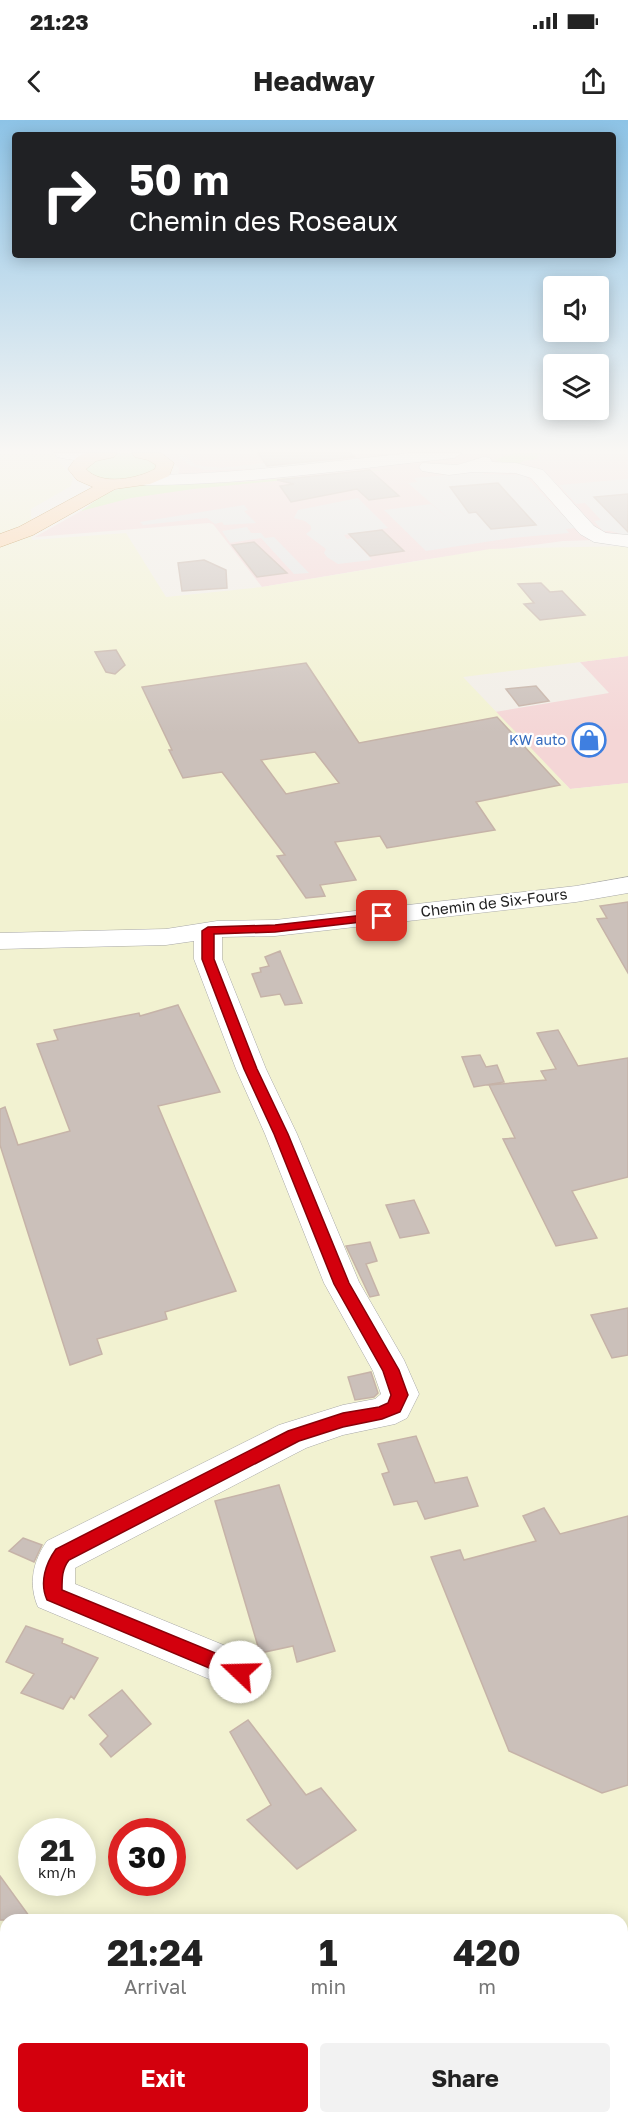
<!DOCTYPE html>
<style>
:root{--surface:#fff;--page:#f2f2f2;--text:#222;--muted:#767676;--accent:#d3000d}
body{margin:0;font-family:"Golos Text",sans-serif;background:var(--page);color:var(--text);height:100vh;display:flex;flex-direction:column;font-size:22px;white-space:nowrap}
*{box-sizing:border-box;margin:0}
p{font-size:20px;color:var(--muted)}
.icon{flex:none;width:33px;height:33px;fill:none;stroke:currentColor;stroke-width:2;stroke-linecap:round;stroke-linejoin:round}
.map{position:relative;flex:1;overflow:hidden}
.panel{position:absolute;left:0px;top:1794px;width:628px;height:210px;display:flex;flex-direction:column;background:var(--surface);border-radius:18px 18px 0 0;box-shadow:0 3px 15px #0003}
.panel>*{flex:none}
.guide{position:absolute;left:12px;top:12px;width:604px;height:126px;border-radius:6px;box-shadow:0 3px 15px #0003;background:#202124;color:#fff;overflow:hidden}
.tools{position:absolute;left:543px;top:156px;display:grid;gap:12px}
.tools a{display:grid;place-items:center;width:66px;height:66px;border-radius:6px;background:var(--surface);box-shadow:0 3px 15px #0003;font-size:30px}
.speed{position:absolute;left:18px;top:1698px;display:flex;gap:12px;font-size:30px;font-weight:700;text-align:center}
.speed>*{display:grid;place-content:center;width:78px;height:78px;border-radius:50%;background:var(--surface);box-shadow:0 3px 15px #0003;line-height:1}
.speed small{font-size:15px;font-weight:400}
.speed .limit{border:9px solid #d22;background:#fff;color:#111}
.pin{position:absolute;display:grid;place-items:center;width:51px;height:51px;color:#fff;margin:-26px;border-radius:12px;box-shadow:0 3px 9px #0006}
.me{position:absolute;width:66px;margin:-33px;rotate:291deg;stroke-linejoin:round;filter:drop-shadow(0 0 4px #0008)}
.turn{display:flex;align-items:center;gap:21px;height:126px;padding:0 18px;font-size:27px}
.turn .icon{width:78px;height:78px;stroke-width:2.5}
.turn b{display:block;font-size:42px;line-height:51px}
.eta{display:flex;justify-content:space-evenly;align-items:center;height:102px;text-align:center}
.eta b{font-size:36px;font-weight:700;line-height:42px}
.primary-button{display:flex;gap:12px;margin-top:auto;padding:12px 18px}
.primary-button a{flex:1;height:69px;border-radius:6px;background:var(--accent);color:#fff;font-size:24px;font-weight:700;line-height:69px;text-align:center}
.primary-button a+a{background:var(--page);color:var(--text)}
.status{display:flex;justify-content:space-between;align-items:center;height:42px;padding:0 30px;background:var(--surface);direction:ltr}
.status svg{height:16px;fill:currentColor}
header{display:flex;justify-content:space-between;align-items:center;height:78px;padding:0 18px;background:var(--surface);font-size:27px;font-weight:700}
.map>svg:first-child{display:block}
.commercial{fill:#f4d6d6}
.farmland{fill:#f2f2d1;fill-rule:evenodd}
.grass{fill:#d1f0a9}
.parking{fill:#e5e5e5}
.building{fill:#cbc0ba;stroke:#c6b3a8;stroke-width:1.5;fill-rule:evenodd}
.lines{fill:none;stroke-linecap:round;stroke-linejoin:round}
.minor-casing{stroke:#a8a8a8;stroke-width:1}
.major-casing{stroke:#9f6000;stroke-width:1}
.minor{fill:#fff;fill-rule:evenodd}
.major{fill:#ffd0a0;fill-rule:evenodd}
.route{fill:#d3000d;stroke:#890008;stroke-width:1.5}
.labels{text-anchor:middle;stroke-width:4.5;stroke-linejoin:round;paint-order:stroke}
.far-shop-label{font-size:14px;fill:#366cbe;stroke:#fff;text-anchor:end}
.street-label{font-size:15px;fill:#212121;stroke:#fff}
</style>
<div class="status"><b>21:23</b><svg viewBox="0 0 49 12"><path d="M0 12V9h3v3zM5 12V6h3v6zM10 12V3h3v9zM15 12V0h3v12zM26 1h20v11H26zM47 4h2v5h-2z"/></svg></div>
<header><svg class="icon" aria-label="back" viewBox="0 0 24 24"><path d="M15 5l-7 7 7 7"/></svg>Headway<svg class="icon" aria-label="share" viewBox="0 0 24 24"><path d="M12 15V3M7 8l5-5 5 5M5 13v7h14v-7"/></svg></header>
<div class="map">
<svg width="628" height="2004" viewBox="0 0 628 2004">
<rect width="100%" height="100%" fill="#f2eee7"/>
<path class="commercial" d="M 163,333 L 628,333 L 628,419 L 563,421 L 422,440 L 262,467 L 213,404 L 209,403 L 35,417 L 81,391 L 118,378 L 177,368 L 179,348 Z
M 628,536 L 628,663 L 570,669 L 495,592 L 609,573 L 580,542 Z"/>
<path class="farmland" d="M 0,333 L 54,333 L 54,335 L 73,358 L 71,366 L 31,389 L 32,420 L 126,413 L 166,477 L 262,467 L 490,429 L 628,426 L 628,536 L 463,557 L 570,669 L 628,663 L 628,2004 L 0,2004 ZM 32,1712 L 82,1712 L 82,1762 L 32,1762 ZM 122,1712 L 172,1712 L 172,1762 L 122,1762 ZM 6,1800 L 622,1800 L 622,1998 L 6,1998 Z"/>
<path class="grass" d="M 108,333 L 141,333 L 161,339 L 158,355 L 102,362 L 78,345 Z
M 515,333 L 562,333 L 539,334 L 536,339 L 523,341 L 517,345 L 497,341 L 496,339 Z
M 403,348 L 193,369 L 131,378 L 81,391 L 108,372 L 123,368 L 152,364 L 242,362 Z"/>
<path class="parking" d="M 176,333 L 184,333 L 195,345 L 221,348 L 324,336 L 330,343 L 255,349 L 204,350 L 187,344 Z
M 481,352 L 484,354 L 524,355 L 575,408 L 566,409 L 569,413 L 511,418 L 426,431 L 384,390 L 431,384 L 450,400 L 408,363 L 417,362 L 414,358 Z
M 628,359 L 628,415 L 624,415 L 610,411 L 603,411 L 594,401 L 601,400 L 585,383 L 576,384 L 559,365 Z
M 358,378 L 388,408 L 344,415 L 347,419 L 352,418 L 372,440 L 338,444 L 327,437 L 324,433 L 326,429 L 306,414 L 311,410 L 311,406 L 305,401 L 294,398 L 298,390 Z
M 244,385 L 248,390 L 244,391 L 256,403 L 224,405 L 222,402 L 215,404 L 207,398 L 143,405 L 140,402 Z
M 247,407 L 251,413 L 261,413 L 265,418 L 274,417 L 309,453 L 294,454 L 261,418 L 230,423 L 222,411 Z"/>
<path class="building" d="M 258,333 L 351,333 L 355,337 L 267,346 Z
M 370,350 L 399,376 L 369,380 L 357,369 L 291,382 L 280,366 L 294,364 L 277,360 Z
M 498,363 L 536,405 L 491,409 L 476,392 L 469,393 L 450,367 Z
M 628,374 L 628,412 L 594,377 Z
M 382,410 L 404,431 L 370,436 L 349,414 Z
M 254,422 L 287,453 L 257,457 L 232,425 Z
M 204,440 L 226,450 L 227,468 L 182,471 L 178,443 Z
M 541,463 L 550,472 L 562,471 L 585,495 L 540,500 L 524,484 L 534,483 L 518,464 Z
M 116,530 L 125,545 L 115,554 L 106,552 L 95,532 Z
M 306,543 L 359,623 L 497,597 L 560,665 L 476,682 L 495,710 L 387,728 L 380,716 L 335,722 L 356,760 L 320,765 L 325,776 L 306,778 L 277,736 L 285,735 L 222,652 L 183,658 L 169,630 L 172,630 L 142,567 ZM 315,632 L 339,663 L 286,674 L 261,640 Z
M 536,566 L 549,581 L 519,586 L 506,569 Z
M 628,782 L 628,853 L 597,799 L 607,798 L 600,786 Z
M 280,831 L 302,883 L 285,885 L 280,874 L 261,877 L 252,854 L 261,852 L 260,848 L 269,846 L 265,837 Z
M 178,885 L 220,972 L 158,986 L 236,1171 L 165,1192 L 167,1199 L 97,1219 L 102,1234 L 70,1245 L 0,1025 L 0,989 L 5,987 L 18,1025 L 70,1011 L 37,924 L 58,920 L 54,910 L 139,893 L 140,896 Z
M 558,910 L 578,946 L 628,938 L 628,1057 L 572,1071 L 597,1118 L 556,1126 L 503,1019 L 515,1018 L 489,965 L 546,960 L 541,951 L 556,949 L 537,913 Z
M 480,935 L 486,947 L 497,945 L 504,962 L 474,967 L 462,937 Z
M 414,1080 L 429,1113 L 400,1118 L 386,1085 Z
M 370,1122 L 377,1141 L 366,1144 L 379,1175 L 370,1177 L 346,1126 Z
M 628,1188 L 628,1235 L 612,1238 L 591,1195 Z
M 371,1252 L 378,1273 L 374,1277 L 355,1280 L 348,1257 Z
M 416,1316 L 435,1363 L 467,1357 L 478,1386 L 425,1399 L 417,1381 L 394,1385 L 382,1354 L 389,1352 L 378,1324 Z
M 279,1365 L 335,1531 L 297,1542 L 293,1526 L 260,1533 L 215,1381 Z
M 544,1388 L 560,1414 L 628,1396 L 628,1665 L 602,1673 L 509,1631 L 431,1437 L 460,1430 L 464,1440 L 536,1421 L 523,1396 Z
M 23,1418 L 42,1425 L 34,1442 L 9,1431 Z
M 26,1506 L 63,1519 L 62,1523 L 98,1538 L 74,1579 L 71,1576 L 63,1589 L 21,1573 L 34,1554 L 6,1542 Z
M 122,1570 L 151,1604 L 111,1637 L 100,1624 L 108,1616 L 89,1595 Z
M 248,1600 L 306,1675 L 321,1668 L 356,1710 L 297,1749 L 247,1700 L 271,1685 L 230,1612 Z
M 0,1756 L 32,1800 L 0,1800 Z"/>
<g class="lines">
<g class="minor-casing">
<path id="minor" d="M 55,333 L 98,333 L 100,336 C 92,345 68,339 57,337 Z
M 410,333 L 462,333 L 454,338 C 351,349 247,365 144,365 L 138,364 L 135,360 L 138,356 L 144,355 C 233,355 321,342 410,333 Z
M 484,337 L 490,338 L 492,342 L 516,343 L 543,350 L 594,406 L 606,413 L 628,415 L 628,427 L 594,422 L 580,414 L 531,358 L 515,353 L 473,352 L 449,355 L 422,351 L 419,347 L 422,343 L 457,345 Z
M 628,757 L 628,773 L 576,782 L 275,816 L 222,817 L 222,839 L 266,949 L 297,1014 L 359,1162 L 404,1240 L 419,1274 L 407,1298 L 395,1304 L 343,1315 L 306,1328 L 75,1448 L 75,1464 L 255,1538 L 262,1552 L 255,1566 L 240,1572 L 38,1487 C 28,1464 33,1441 47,1421 L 279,1305 L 343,1285 L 375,1279 L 381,1274 L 373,1251 L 324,1163 L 265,1014 L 236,949 L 194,839 L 194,821 L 166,825 L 0,829 L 0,813 L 166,809 L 217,801 L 275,800 L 576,766 Z"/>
</g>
<g class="major-casing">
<path id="major" d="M 85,333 L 117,333 L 114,337 L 96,341 L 86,349 C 101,366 137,359 155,349 L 156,345 L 148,340 L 135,337 L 132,333 L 161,333 L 174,343 L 169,356 L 150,364 L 115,369 L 33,415 L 0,427 L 0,414 L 19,407 L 93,367 L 77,360 L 68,349 L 76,338 Z"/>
</g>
<use href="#minor" class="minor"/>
<use href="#major" class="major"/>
</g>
<linearGradient id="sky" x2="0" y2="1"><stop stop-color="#8dc3e6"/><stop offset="0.54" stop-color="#f9f7f4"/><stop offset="1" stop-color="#f9f7f4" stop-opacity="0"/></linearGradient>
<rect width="628" height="613" fill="url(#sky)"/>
<path class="route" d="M 382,793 L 388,796 L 387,799 L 275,812 L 214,814 L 214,839 L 257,949 L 288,1014 L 349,1163 L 399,1250 L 408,1275 L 400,1292 L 382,1299 L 343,1307 L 299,1321 L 69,1440 C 62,1449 62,1458 62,1470 L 247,1546 L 249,1552 L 247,1558 L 240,1561 L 47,1480 C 39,1462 46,1443 56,1429 L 288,1311 L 343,1293 L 379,1287 L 388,1283 L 391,1275 L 383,1251 L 334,1164 L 274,1014 L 244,949 L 202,839 L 202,811 L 208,807 L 275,805 Z"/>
<defs>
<g id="shop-ring" transform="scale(1.725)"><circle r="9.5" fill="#fff" stroke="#3f7fe0" stroke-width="1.5"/><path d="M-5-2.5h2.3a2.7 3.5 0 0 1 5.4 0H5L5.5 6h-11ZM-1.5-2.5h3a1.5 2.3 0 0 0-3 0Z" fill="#3f7fe0"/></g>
</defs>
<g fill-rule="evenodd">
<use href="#shop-ring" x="589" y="620"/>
</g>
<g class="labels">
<g class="far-shop-label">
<text x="566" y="625">KW auto</text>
</g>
<g class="street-label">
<text transform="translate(494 783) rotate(-7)" y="5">Chemin de Six-Fours</text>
</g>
</g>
</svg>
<div class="tools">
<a><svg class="icon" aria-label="sound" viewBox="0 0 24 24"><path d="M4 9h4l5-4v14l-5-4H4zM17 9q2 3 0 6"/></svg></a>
<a><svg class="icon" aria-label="layers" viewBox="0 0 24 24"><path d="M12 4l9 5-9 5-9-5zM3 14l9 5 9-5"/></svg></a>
</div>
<div class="speed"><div>21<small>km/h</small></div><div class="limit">30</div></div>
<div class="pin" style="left:382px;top:796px;background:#d93025"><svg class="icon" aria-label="arrive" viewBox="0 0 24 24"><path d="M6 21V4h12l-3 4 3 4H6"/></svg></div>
<svg class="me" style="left:240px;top:1552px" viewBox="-20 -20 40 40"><circle r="19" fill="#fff"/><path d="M0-13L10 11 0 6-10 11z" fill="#d3000d"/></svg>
<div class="guide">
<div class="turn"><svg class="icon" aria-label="right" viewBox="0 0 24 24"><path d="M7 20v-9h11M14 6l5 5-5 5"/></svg><div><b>50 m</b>Chemin des Roseaux</div></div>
</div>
<section class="panel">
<div class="eta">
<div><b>21:24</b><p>Arrival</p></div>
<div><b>1</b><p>min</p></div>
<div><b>420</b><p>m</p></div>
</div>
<div class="primary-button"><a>Exit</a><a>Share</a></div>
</section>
</div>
